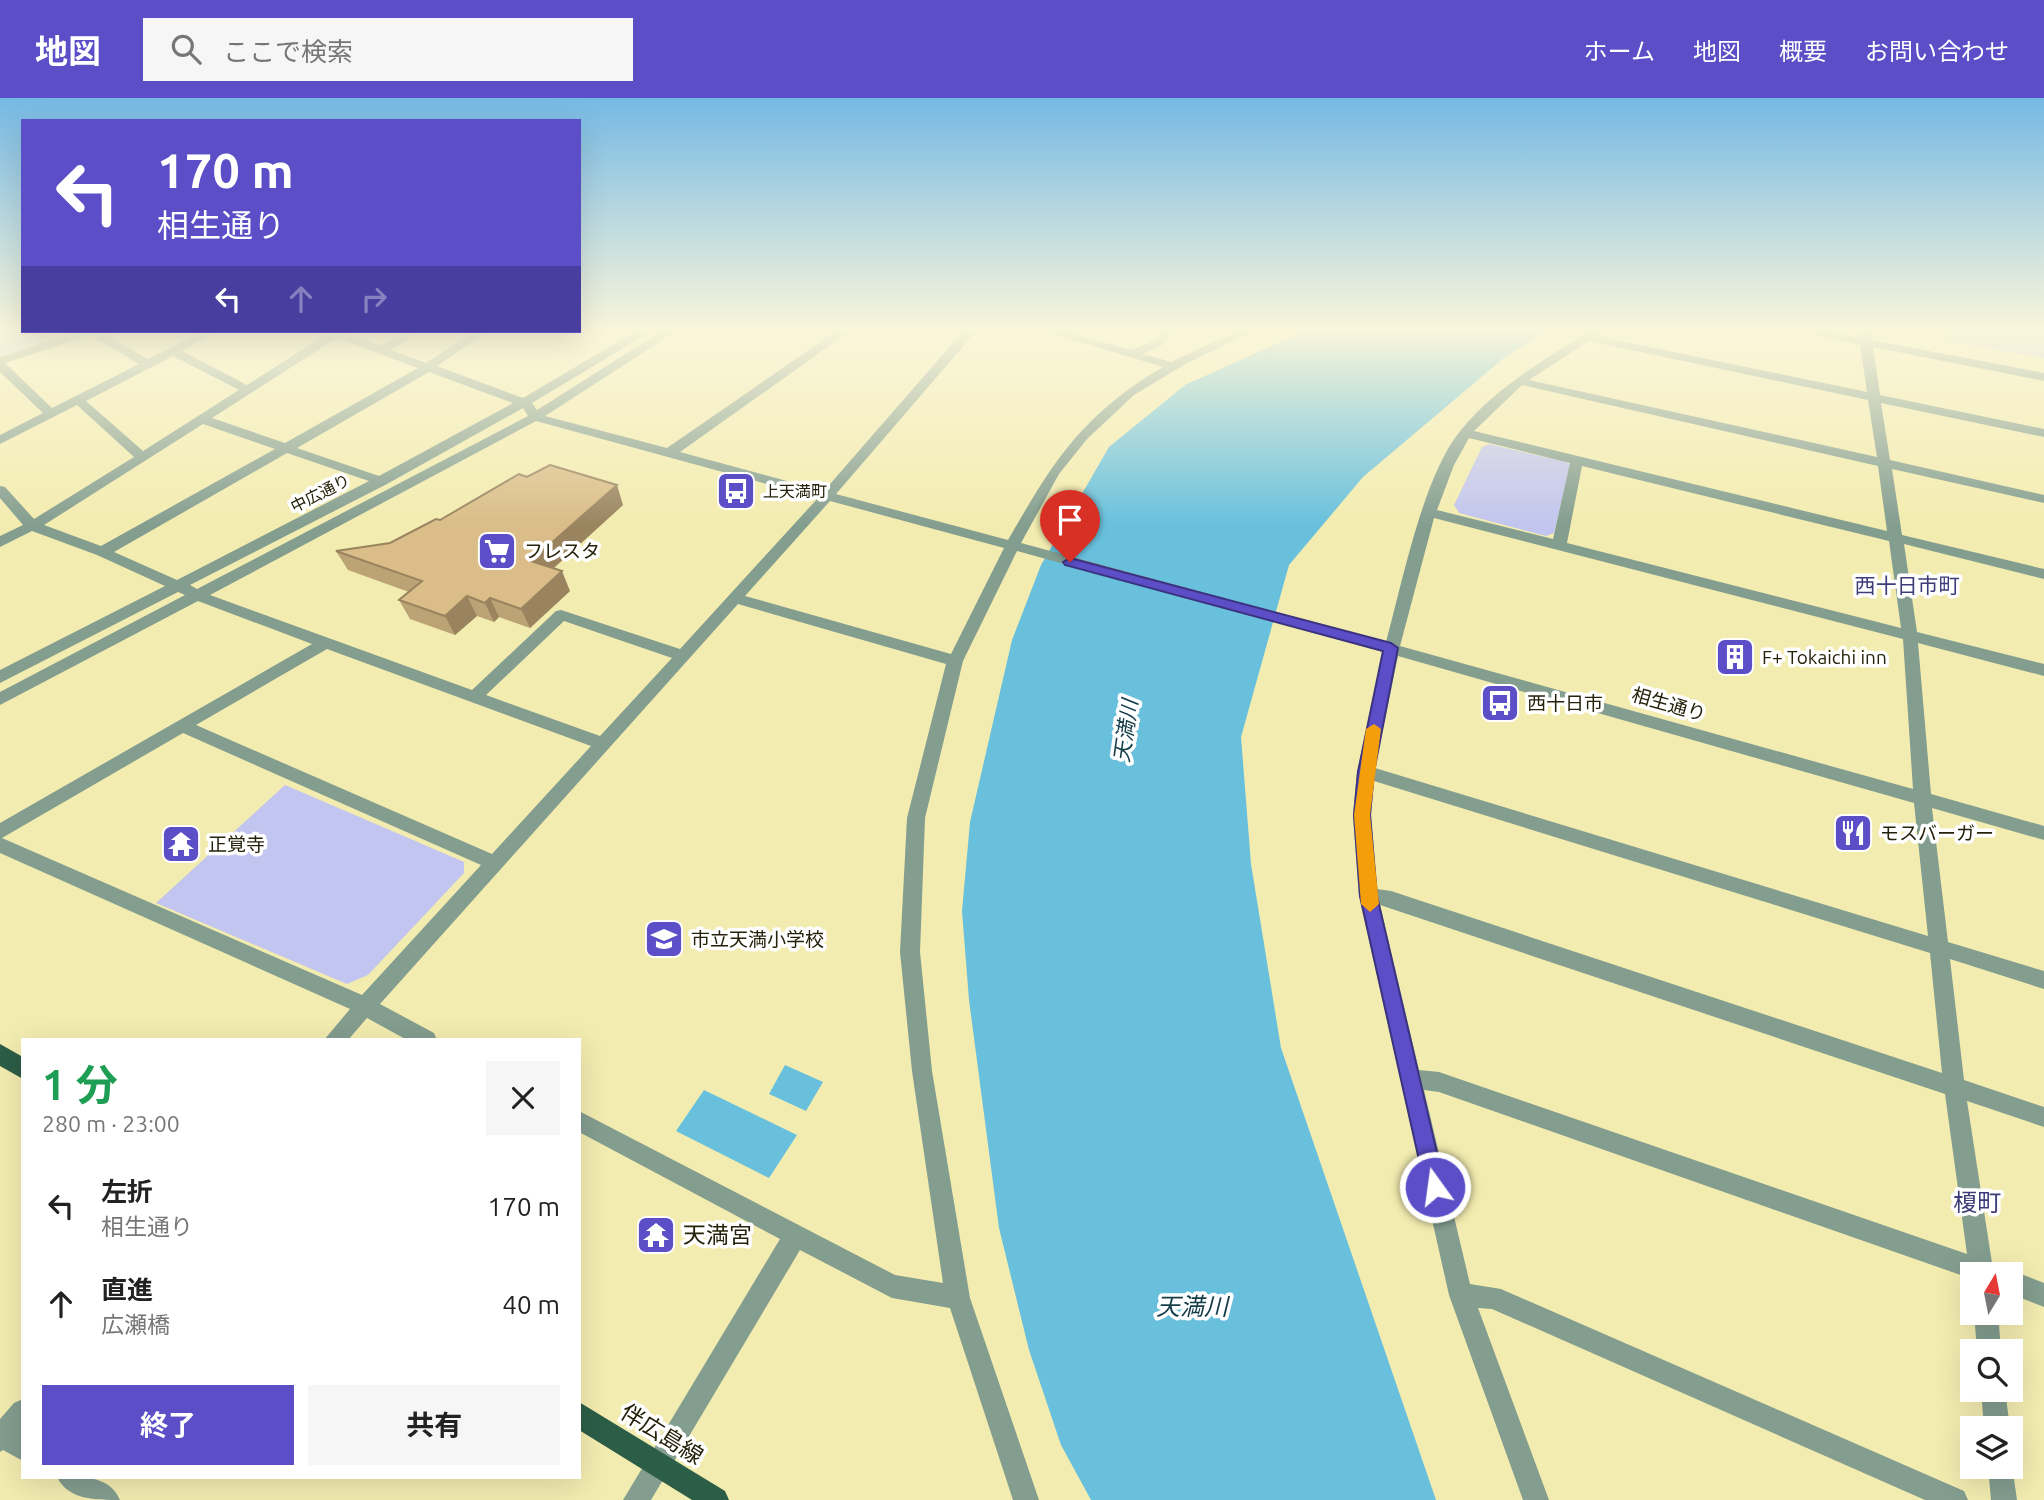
<!DOCTYPE html>
<html lang="ja">
<meta charset="utf-8">
<style>
:root{--surface:#fff;--page:#f6f6f6;--text:#222;--muted:#767676;--accent:#5b4ec7}
body{margin:0;font-family:Ubuntu,"Noto Sans JP",sans-serif;background:var(--page);color:var(--text);height:100vh;display:flex;flex-direction:column;font-size:26px;white-space:nowrap}
*{box-sizing:border-box;margin:0}
p{font-size:23px;color:var(--muted)}
.icon{flex:none;width:38px;height:38px;fill:none;stroke:currentColor;stroke-width:2;stroke-linecap:round;stroke-linejoin:round}
.map{position:relative;flex:1;overflow:hidden}
.side{position:absolute;left:21px;top:940px;width:560px;height:441px;display:flex;flex-direction:column;background:var(--surface);border-radius:0px;box-shadow:0 7px 28px #0002}
.side>*{flex:none}
.top-card{position:absolute;left:21px;top:21px;width:560px;height:214px;border-radius:0px;box-shadow:0 7px 28px #0002;background:#5b4ec7;color:#fff;overflow:hidden}
.needle{width:46px;rotate:10deg}
.buttons{position:absolute;left:1960px;top:1164px;display:grid;gap:14px}
.buttons a{display:grid;place-items:center;width:63px;height:63px;border-radius:0px;background:var(--surface);box-shadow:0 7px 28px #0002;font-size:35px}
.pin{position:absolute;display:grid;place-items:center;width:60px;height:60px;color:#fff;margin:-72px -30px;border-radius:50% 50% 50% 0;rotate:-45deg;box-shadow:0 0 7px #0007}
.pin .icon{rotate:45deg}
.me{position:absolute;width:77px;margin:-38px;rotate:346deg;stroke-linejoin:round;filter:drop-shadow(0 0 5px #0008)}
.turn{display:flex;align-items:center;gap:24px;height:147px;padding:0 21px;font-size:32px}
.turn .icon{width:91px;height:91px;stroke-width:2.5}
.turn b{display:block;font-size:49px;line-height:60px}
.lanes{display:flex;align-items:center;height:66px;padding:0 21px;background:#0003;justify-content:center;gap:35px;direction:ltr}
.lanes .off{opacity:.35}
.round{display:grid;place-items:center;flex:none;width:74px;height:74px;border-radius:0px;background:var(--page)}
.summary{display:flex;align-items:center;justify-content:space-between;height:119px;padding:0 21px}
h1{font-size:42px;font-weight:700;line-height:52px;color:#1e9e55}
.action{display:flex;gap:14px;margin-top:auto;padding:14px 21px}
.action a{flex:1;height:80px;border-radius:0px;background:var(--accent);color:#fff;font-size:28px;font-weight:700;line-height:80px;text-align:center}
.action a+a{background:var(--page);color:var(--text)}
ul{padding:0;list-style:none}
li{display:flex;align-items:center;gap:21px;height:98px;padding:0 21px}
li div{flex:1}
li b{display:block;font-size:26px}
li em{font-style:normal}
header{display:flex;align-items:center;gap:42px;box-sizing:border-box;height:98px;padding:0 35px;background:var(--accent);color:#fff}
header strong{font-size:33px}
nav{display:flex;gap:38px;margin-inline-start:auto;font-size:24px}
.search{width:490px;height:63px;background:var(--page);display:flex;align-items:center;gap:18px;box-sizing:border-box;padding:0 24px;border-radius:0px;color:var(--muted);font-size:26px}
.map>svg:first-child{display:block}
.green{fill:#c2c5ef}
.water{fill:#68c0dd}
.lines{fill:none;stroke-linecap:round;stroke-linejoin:round}
.minor{fill:#839d8f;fill-rule:evenodd}
.major{fill:#2c5d47;fill-rule:evenodd}
.wall{fill:#bba375}
.shaded-wall{fill:#99845f}
.building{fill:#dabd88;stroke:#99845f;stroke-width:2}
.route{fill:#5b4ec7;stroke:#3b3381;stroke-width:2}
.slow{fill:#f59e0b}
.labels{text-anchor:middle;stroke-width:7;stroke-linejoin:round;paint-order:stroke}
.far-poi-label{font-size:16px;fill:#24220a;stroke:#fff;text-anchor:start}
.far-street-label{font-size:16px;fill:#24220a;stroke:#fff}
.poi-label{font-size:19px;fill:#24220a;stroke:#fff;text-anchor:start}
.street-label{font-size:19px;fill:#24220a;stroke:#fff}
.neighbourhood-label{font-size:21px;fill:#3e3c78;stroke:#fff}
.water-label{font-size:21px;font-style:italic;fill:#143c49;stroke:#fff}
.near-poi-label{font-size:23px;fill:#24220a;stroke:#fff;text-anchor:start}
.near-street-label{font-size:23px;fill:#24220a;stroke:#fff}
.near-neighbourhood-label{font-size:24px;fill:#3e3c78;stroke:#fff}
.near-water-label{font-size:24px;font-style:italic;fill:#143c49;stroke:#fff}
</style>
<header>
<strong>地図</strong>
<div class="search"><svg class="icon" aria-label="search" viewBox="0 0 24 24"><circle cx="10" cy="10" r="6"/><path d="M15 15l6 6"/></svg>ここで検索</div>
<nav><a>ホーム</a><a>地図</a><a>概要</a><a>お問い合わせ</a></nav>
</header>
<div class="map">
<svg width="2044" height="1402" viewBox="0 0 2044 1402">
<rect width="100%" height="100%" fill="#f3ecb0"/>
<path class="green" d="M 5,231 L 40,233 L 50,238 L 42,245 L 0,258 L 0,234 Z
M 1946,231 L 2044,231 L 2044,260 L 1948,243 Z
M 1489,346 L 1566,364 L 1571,367 L 1554,435 L 1546,438 L 1459,415 L 1454,407 L 1482,349 Z
M 285,687 L 464,764 L 464,775 L 368,877 L 347,886 L 156,805 Z"/>
<path class="water" d="M 1309,231 L 1551,231 L 1505,259 L 1363,379 L 1289,467 L 1241,639 L 1251,766 L 1281,950 L 1436,1402 L 1091,1402 L 1061,1347 L 1029,1252 L 999,1130 L 969,902 L 962,813 L 970,724 L 1012,542 L 1041,467 L 1109,349 L 1185,287 Z
M 785,967 L 823,984 L 806,1013 L 769,996 Z
M 704,992 L 797,1037 L 769,1080 L 676,1033 Z"/>
<g class="lines">
<path class="minor" d="M 640,231 L 655,231 L 532,305 L 537,312 L 665,231 L 680,231 L 545,318 L 667,350 L 839,231 L 853,231 L 680,354 L 824,393 L 965,231 L 978,231 L 836,396 L 1008,442 C 1054,362 1082,317 1163,269 L 1037,231 L 1057,231 L 1131,252 L 1154,243 L 1163,231 L 1176,231 L 1162,247 L 1143,256 L 1171,264 L 1242,231 L 1258,231 L 1187,265 L 1134,297 L 1087,341 L 1059,376 L 1021,445 L 1386,544 C 1402,486 1423,377 1461,332 C 1496,289 1546,261 1592,231 L 1606,231 L 1597,238 L 1867,294 L 1860,247 L 1792,231 L 1818,231 L 1859,239 L 1858,231 L 1870,231 L 1871,242 L 2044,275 L 2044,283 L 1873,249 L 1880,297 L 2044,331 L 2044,339 L 1881,305 L 1890,362 L 2044,397 L 2044,405 L 1892,371 L 1902,437 L 2044,471 L 2044,481 L 1904,446 L 1917,534 L 2044,566 L 2044,578 L 1918,545 L 1931,696 L 2044,728 L 2044,742 L 1932,710 L 1948,844 L 2044,873 L 2044,891 L 1950,861 L 1964,982 L 2044,1009 L 2044,1029 L 1967,1003 L 1992,1165 L 1996,1167 L 1999,1176 L 1972,1176 L 1972,1181 L 1439,994 L 1424,992 L 1470,1186 L 1501,1191 L 1964,1393 L 1968,1402 L 1925,1402 L 1492,1211 L 1478,1210 L 1549,1402 L 1523,1402 L 1449,1197 L 1359,798 L 1353,717 L 1357,674 L 1383,554 L 1017,453 L 963,563 L 925,720 L 920,854 L 932,973 L 970,1200 L 1039,1402 L 1013,1402 L 950,1210 L 892,1200 L 800,1152 L 651,1402 L 623,1402 L 780,1141 L 579,1034 L 579,1013 L 895,1177 L 943,1185 L 912,973 L 900,854 L 907,720 L 946,566 L 738,506 L 380,906 L 434,935 L 437,942 L 407,942 L 367,920 L 348,942 L 324,942 L 350,911 L 0,755 L 0,725 L 312,546 L 198,503 L 0,607 L 0,594 L 185,497 L 178,494 L 0,585 L 0,572 L 165,488 L 97,457 L 32,433 L 0,449 L 0,438 L 23,427 L 0,400 L 0,388 L 5,389 L 34,421 L 134,359 L 77,307 L 0,346 L 0,337 L 43,315 L 0,274 L 0,259 L 80,233 L 99,233 L 148,261 L 204,233 L 218,233 L 182,253 L 247,287 L 327,236 L 322,233 L 346,233 L 344,235 L 380,248 L 406,233 L 420,233 L 391,252 L 426,265 L 475,233 L 488,233 L 437,268 L 523,300 ZM 90,237 L 139,266 L 52,310 L 5,265 ZM 337,240 L 418,270 L 285,345 L 212,320 ZM 1589,243 L 1868,302 L 1877,359 L 1529,282 ZM 173,258 L 239,292 L 143,353 L 86,303 ZM 429,274 L 513,305 L 379,378 L 297,350 ZM 1522,287 L 1878,368 L 1887,433 L 1474,333 ZM 523,310 L 528,318 L 197,491 L 190,487 L 387,386 ZM 536,323 L 818,400 L 680,551 L 561,512 L 556,513 L 472,592 L 210,497 ZM 203,326 L 275,351 L 101,448 L 44,427 ZM 1469,340 L 1570,365 L 1553,441 L 1437,412 L 1454,367 ZM 287,355 L 369,383 L 177,482 L 114,454 ZM 1582,368 L 1889,443 L 1901,530 L 1567,445 ZM 830,403 L 1004,450 L 951,556 L 745,498 ZM 1434,420 L 1903,541 L 1913,691 L 1400,548 ZM 564,523 L 672,560 L 600,638 L 486,597 ZM 327,551 L 591,648 L 492,756 L 196,627 ZM 1398,558 L 1914,705 L 1928,838 L 1375,670 ZM 183,635 L 481,767 L 362,897 L 2,740 ZM 1374,683 L 1930,855 L 1942,975 L 1391,793 L 1377,791 L 1371,717 ZM 1380,807 L 1945,996 L 1967,1156 L 1439,974 L 1419,972 Z
M 2011,1172 L 2044,1185 L 2044,1209 L 2011,1196 L 2011,1176 L 2003,1176 Z
M 1974,1214 L 1998,1214 L 2001,1253 L 1977,1253 Z
M 1981,1292 L 2005,1292 L 2010,1330 L 1984,1330 Z
M 23,1301 L 23,1363 L 3,1352 L 0,1354 L 0,1321 L 14,1305 Z
M 2011,1360 L 2017,1402 L 1991,1402 L 1988,1368 L 2011,1368 Z
M 57,1379 C 81,1379 109,1376 120,1402 C 96,1402 68,1402 57,1379 Z"/>
<path class="major" d="M 0,946 L 23,959 L 23,981 L 0,968 Z
M 579,1304 L 725,1393 L 729,1402 L 692,1402 L 579,1332 Z"/>
</g>
<path class="wall" d="M 623,407 L 553,471 L 570,493 L 530,530 L 499,519 L 494,524 L 477,518 L 455,537 L 410,521 L 399,502 L 409,494 L 348,472 L 336,453 L 390,445 L 440,422 Z"/>
<path class="shaded-wall" d="M 617,387 L 623,407 L 539,483 L 531,463 Z
M 562,473 L 570,493 L 530,530 L 521,511 Z
M 467,498 L 477,518 L 455,537 L 445,518 Z
M 490,500 L 499,519 L 494,524 L 485,505 Z"/>
<path class="building" d="M 550,367 L 617,387 L 531,463 L 562,473 L 521,511 L 490,500 L 485,505 L 467,498 L 445,518 L 399,502 L 422,483 L 336,453 L 390,445 L 436,421 L 440,422 L 519,376 L 527,379 Z"/>
<linearGradient id="sky" x2="0" y2="1"><stop stop-color="#75b9e4"/><stop offset="0.54" stop-color="#faf6db"/><stop offset="1" stop-color="#faf6db" stop-opacity="0"/></linearGradient>
<rect width="2044" height="428" fill="url(#sky)"/>
<path class="route" d="M 1070,460 L 1391,545 L 1398,550 L 1374,674 L 1370,717 L 1377,798 L 1445,1089 L 1442,1096 L 1435,1099 L 1428,1096 L 1425,1089 L 1360,798 L 1354,717 L 1358,674 L 1383,553 L 1065,467 L 1063,464 Z"/>
<path class="slow" d="M 1374,626 L 1381,631 L 1370,717 L 1379,806 L 1370,814 L 1361,806 L 1354,717 L 1366,631 Z"/>
<defs>
<g id="bus-square" transform="scale(2.0125)"><rect x="-9" y="-9" width="18" height="18" rx="4" fill="#5b4ec7" stroke="#fff"/><path d="M-5-6H5V4H4V6H2V4H-2V6H-4V4H-5ZM-3.5-4V0h7V-4ZM-3.5 1.2v1.5H-2V1.2ZM2 1.2v1.5H3.5V1.2Z" fill="#fff"/></g>
<g id="supermarket-square" transform="scale(2.0125)"><rect x="-9" y="-9" width="18" height="18" rx="4" fill="#5b4ec7" stroke="#fff"/><path d="M-6-5.5h2.5l.6 2H6L4.5 2H-2.5L-4.4-4H-6ZM-1.5 3.2a1.3 1.3 0 1 0 .1 0ZM3 3.2a1.3 1.3 0 1 0 .1 0Z" fill="#fff"/></g>
<g id="building-square" transform="scale(2.0125)"><rect x="-9" y="-9" width="18" height="18" rx="4" fill="#5b4ec7" stroke="#fff"/><path d="M-4-6H4V6H1V3H-1V6H-4ZM-2.5-4.3h1.7v1.8h-1.7ZM.8-4.3h1.7v1.8H.8ZM-2.5-1h1.7V.8h-1.7ZM.8-1h1.7V.8H.8Z" fill="#fff"/></g>
<g id="restaurant-square" transform="scale(2.0125)"><rect x="-9" y="-9" width="18" height="18" rx="4" fill="#5b4ec7" stroke="#fff"/><path d="M-5-6h1v4h1v-4h1v4h1v-4h1v5L-1.5 .5V6h-2V.5L-5-1ZM5-6V6H3V1.5H1.5Q1.5-4 5-6Z" fill="#fff"/></g>
<g id="temple-square" transform="scale(2.0125)"><rect x="-9" y="-9" width="18" height="18" rx="4" fill="#5b4ec7" stroke="#fff"/><path d="M0-6L5-2H3V0L6.5 2.5H4V6H1.5V3h-3V6H-4V2.5H-6.5L-3 0V-2H-5Z" fill="#fff"/></g>
<g id="school-square" transform="scale(2.0125)"><rect x="-9" y="-9" width="18" height="18" rx="4" fill="#5b4ec7" stroke="#fff"/><path d="M0-5L7-2L0 1L-7-2ZM-4 1L0 2.5L4 1V4Q0 6-4 4Z" fill="#fff"/></g>
</defs>
<g fill-rule="evenodd">
<use href="#bus-square" x="736" y="393"/>
<use href="#supermarket-square" x="497" y="453"/>
<use href="#building-square" x="1735" y="559"/>
<use href="#bus-square" x="1500" y="605"/>
<use href="#restaurant-square" x="1853" y="735"/>
<use href="#temple-square" x="181" y="746"/>
<use href="#school-square" x="664" y="841"/>
<use href="#temple-square" x="656" y="1137"/>
</g>
<g class="labels">
<g class="far-poi-label">
<text x="763" y="399">上天満町</text>
</g>
<g class="far-street-label">
<text transform="translate(320 395) rotate(-27)" y="6">中広通り</text>
</g>
<g class="poi-label">
<text x="524" y="460">フレスタ</text>
<text x="1762" y="566">F+ Tokaichi inn</text>
<text x="1527" y="612">西十日市</text>
<text x="1880" y="742">モスバーガー</text>
<text x="208" y="753">正覚寺</text>
<text x="691" y="848">市立天満小学校</text>
</g>
<g class="street-label">
<text transform="translate(1669 606) rotate(16)" y="7">相生通り</text>
</g>
<g class="neighbourhood-label">
<text x="1907" y="495">西十日市町</text>
</g>
<g class="water-label">
<text transform="translate(1126 633) rotate(-82)" y="7">天満川</text>
</g>
<g class="near-poi-label">
<text x="683" y="1145">天満宮</text>
</g>
<g class="near-street-label">
<text transform="translate(662 1336) rotate(32)" y="8">伴広島線</text>
</g>
<g class="near-neighbourhood-label">
<text x="1977" y="1113">榎町</text>
</g>
<g class="near-water-label">
<text x="1192" y="1217">天満川</text>
</g>
</g>
</svg>
<div class="buttons">
<a><svg class="needle" viewBox="-14 -14 28 28"><path d="M0-13l5 13h-10z" fill="#e53935"/><path d="M0 13l5-13h-10z" fill="#767676"/></svg></a>
<a><svg class="icon" aria-label="search" viewBox="0 0 24 24"><circle cx="10" cy="10" r="6"/><path d="M15 15l6 6"/></svg></a>
<a><svg class="icon" aria-label="layers" viewBox="0 0 24 24"><path d="M12 4l9 5-9 5-9-5zM3 14l9 5 9-5"/></svg></a>
</div>
<div class="pin" style="left:1070px;top:464px;background:#d93025"><svg class="icon" aria-label="arrive" viewBox="0 0 24 24"><path d="M6 21V4h12l-3 4 3 4H6"/></svg></div>
<svg class="me" style="left:1435px;top:1089px" viewBox="-20 -20 40 40"><circle r="17" fill="#5b4ec7" stroke="#fff" stroke-width="3"/><path d="M0-11L8 9 0 5-8 9z" fill="#fff"/></svg>
<div class="top-card">
<div class="turn"><svg class="icon" aria-label="left" viewBox="0 0 24 24"><path d="M17 20v-9H6M10 6l-5 5 5 5"/></svg><div><b>170 m</b>相生通り</div></div>
<div class="lanes"><svg class="icon" aria-label="left" viewBox="0 0 24 24"><path d="M17 20v-9H6M10 6l-5 5 5 5"/></svg><svg class="icon off" aria-label="ahead" viewBox="0 0 24 24"><path d="M12 20V5M6 11l6-6 6 6"/></svg><svg class="icon off" aria-label="right" viewBox="0 0 24 24"><path d="M7 20v-9h11M14 6l5 5-5 5"/></svg></div>
</div>
<section class="side">
<div class="summary"><div><h1>1 分</h1><p>280 m · 23:00</p></div><a class="round"><svg class="icon" aria-label="close" viewBox="0 0 24 24"><path d="M6 6l12 12M18 6L6 18"/></svg></a></div>
<ul>
<li><svg class="icon" aria-label="left" viewBox="0 0 24 24"><path d="M17 20v-9H6M10 6l-5 5 5 5"/></svg><div><b>左折</b><p>相生通り</p></div><em>170 m</em></li>
<li><svg class="icon" aria-label="ahead" viewBox="0 0 24 24"><path d="M12 20V5M6 11l6-6 6 6"/></svg><div><b>直進</b><p>広瀬橋</p></div><em>40 m</em></li>
</ul>
<div class="action"><a>終了</a><a>共有</a></div>
</section>
</div>
